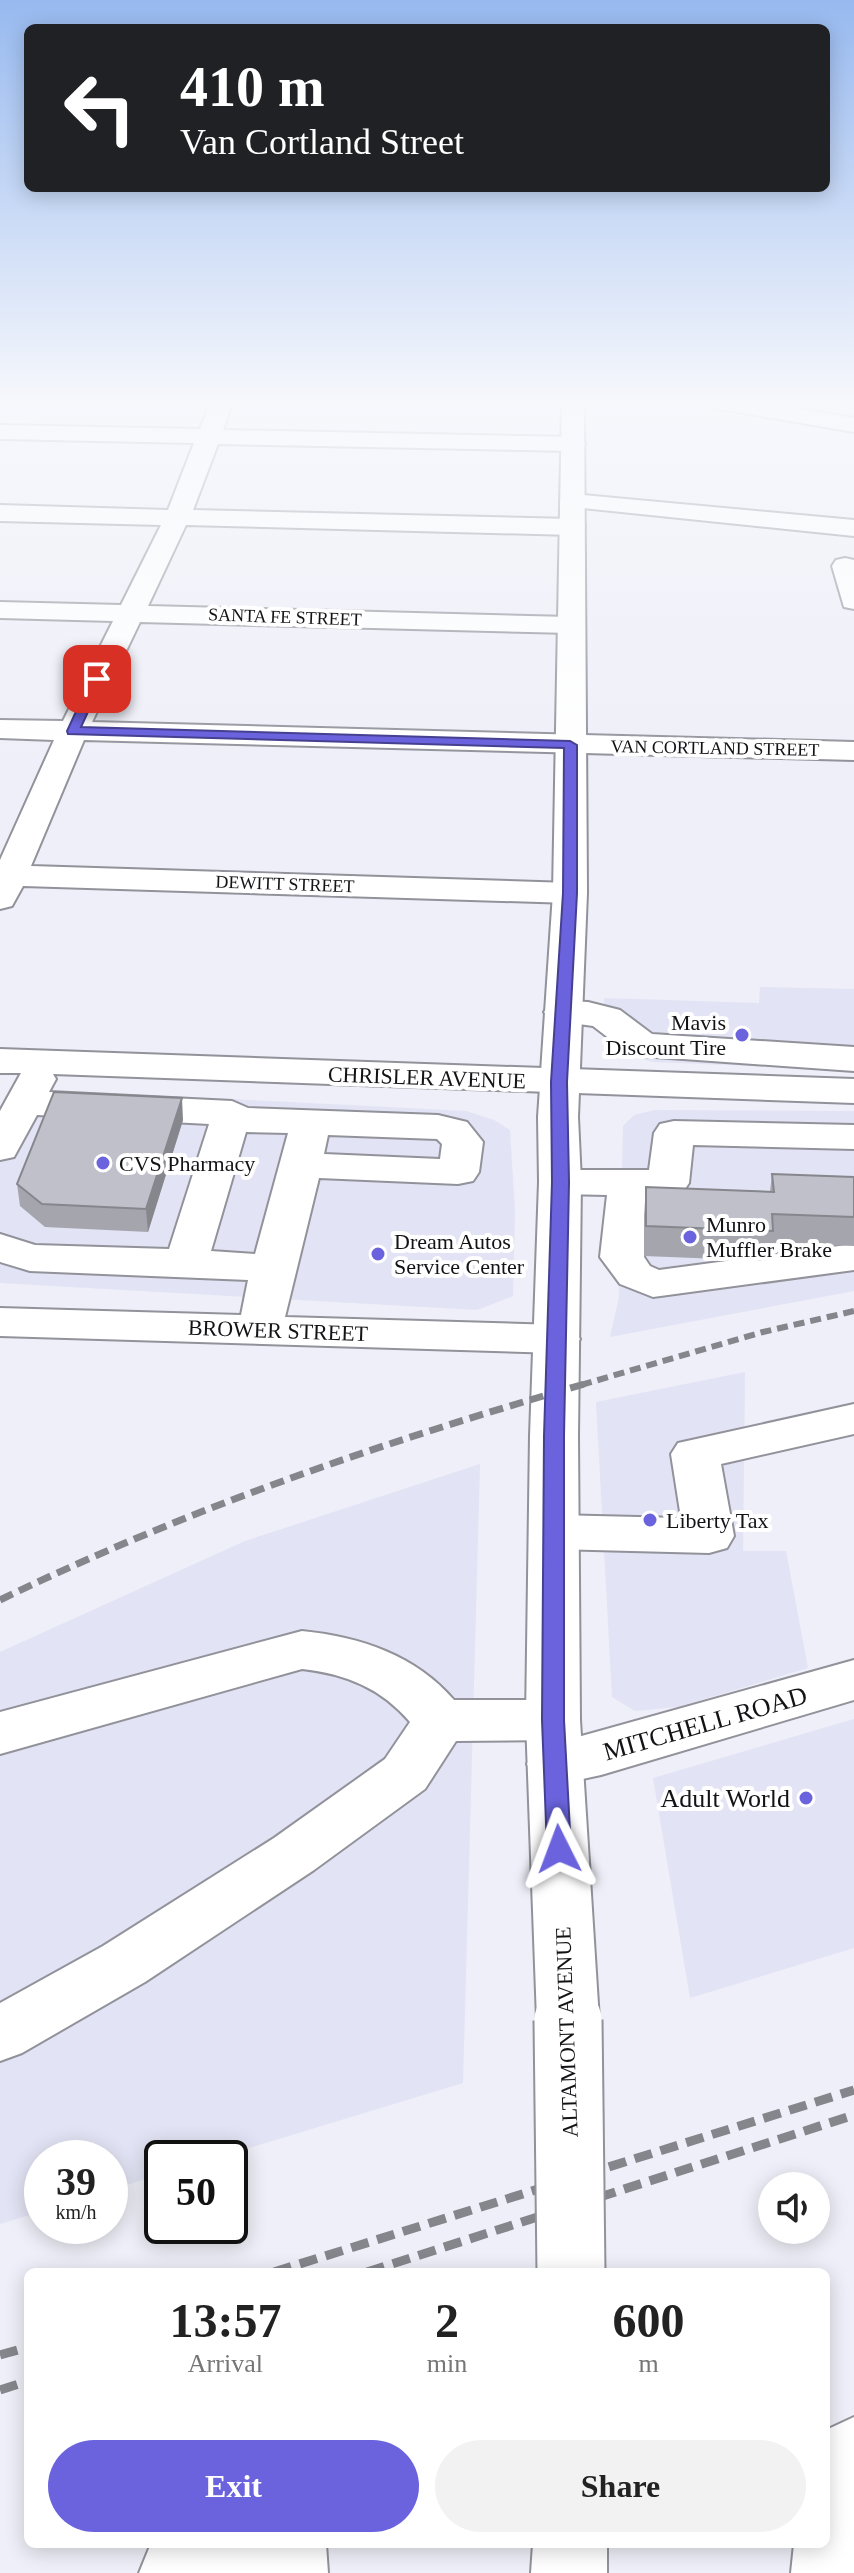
<!DOCTYPE html>
<style>
:root{--surface:#fff;--page:#f2f2f2;--text:#222;--muted:#767676;--accent:#6a63dd}
body{margin:0;font-family:"Times New Roman",serif;background:var(--page);color:var(--text);height:100vh;display:flex;flex-direction:column;font-size:30px;white-space:nowrap}
*{box-sizing:border-box;margin:0}
p{font-size:26px;color:var(--muted)}
.icon{flex:none;width:44px;height:44px;fill:none;stroke:currentColor;stroke-width:2;stroke-linecap:round;stroke-linejoin:round}
.map{position:relative;flex:1;overflow:hidden}
.drawer{position:absolute;left:24px;top:2268px;width:806px;height:280px;display:flex;flex-direction:column;background:var(--surface);border-radius:12px;box-shadow:0 4px 20px #0003}
.drawer>*{flex:none}
.hud{position:absolute;left:24px;top:24px;width:806px;height:168px;border-radius:12px;box-shadow:0 4px 20px #0003;background:#202124;color:#fff;overflow:hidden}
.buttons{position:absolute;left:758px;top:2172px;display:grid;gap:16px}
.buttons a{display:grid;place-items:center;width:72px;height:72px;border-radius:50%;background:var(--surface);box-shadow:0 4px 20px #0003;font-size:40px}
.speed{position:absolute;left:24px;top:2140px;display:flex;gap:16px;font-size:40px;font-weight:700;text-align:center}
.speed>*{display:grid;place-content:center;width:104px;height:104px;border-radius:50%;background:var(--surface);box-shadow:0 4px 20px #0003;line-height:1}
.speed small{font-size:20px;font-weight:400}
.speed .limit{border:4px solid #111;border-radius:12px;background:#fff;color:#111}
.pin{position:absolute;display:grid;place-items:center;width:68px;height:68px;color:#fff;margin:-34px;border-radius:16px;box-shadow:0 4px 12px #0006}
.me{position:absolute;width:88px;margin:-44px;rotate:357deg;stroke-linejoin:round;filter:drop-shadow(0 0 6px #0008)}
.turn{display:flex;align-items:center;gap:28px;height:168px;padding:0 24px;font-size:36px}
.turn .icon{width:104px;height:104px;stroke-width:2.5}
.turn b{display:block;font-size:56px;line-height:68px}
.eta{display:flex;justify-content:space-evenly;align-items:center;height:136px;text-align:center}
.eta b{font-size:48px;font-weight:800;line-height:56px}
.cta{display:flex;gap:16px;margin-top:auto;padding:16px 24px}
.cta a{flex:1;height:92px;border-radius:48px;background:var(--accent);color:#fff;font-size:32px;font-weight:800;line-height:92px;text-align:center}
.cta a+a{background:var(--page);color:var(--text)}
.map>svg:first-child{display:block}
.built{fill:#e2e3f4}
.lines{fill:none;stroke-linecap:round;stroke-linejoin:round}
.minor-casing{stroke:#91929a;stroke-width:4}
.major-casing{stroke:#91929a;stroke-width:4}
.minor{fill:#fff;fill-rule:evenodd}
.major{fill:#fff;fill-rule:evenodd}
.rail-far2{stroke:#85858c;stroke-width:6;stroke-dasharray:11 6;stroke-linecap:butt}
.rail-far1{stroke:#85858c;stroke-width:7;stroke-dasharray:14 7;stroke-linecap:butt}
.rail{stroke:#85858c;stroke-width:9;stroke-dasharray:18 9;stroke-linecap:butt}
.major-bridge-casing{stroke:#91929a;stroke-width:71;stroke-linecap:butt}
.major-bridge{stroke:#fff;stroke-width:67}
.wall{fill:#a4a5ad}
.shaded-wall{fill:#86868d}
.building{fill:#bfc0c9;stroke:#86868d;stroke-width:2}
.route{fill:#6a63dd;stroke:#454090;stroke-width:2}
.poi-dot{fill:#6a63dd;stroke:#fff;stroke-width:3}
.labels{text-anchor:middle;stroke-width:8;stroke-linejoin:round;paint-order:stroke}
.far-street-label{font-size:18px;fill:#131316;stroke:#fff}
.poi-label{font-size:22px;fill:#131316;stroke:#fff;text-anchor:start}
.street-label{font-size:22px;fill:#131316;stroke:#fff}
.near-street-label{font-size:26px;fill:#131316;stroke:#fff}
.near-poi-label{font-size:26px;fill:#131316;stroke:#fff;text-anchor:end}
</style>
<div class="map">
<svg width="854" height="2573" viewBox="0 0 854 2573">
<rect width="100%" height="100%" fill="#eeeff8"/>
<path class="built" d="M 760,987 L 854,989 L 854,1070 L 653,1062 L 631,1056 L 606,1042 L 604,998 L 759,1003 Z
M 13,1088 L 466,1111 L 494,1120 L 510,1130 L 515,1211 L 513,1296 L 477,1310 L 0,1283 L 0,1114 Z
M 655,1110 L 854,1111 L 854,1291 L 610,1337 L 619,1297 L 623,1126 L 634,1115 Z
M 745,1372 L 743,1551 L 786,1551 L 808,1668 L 678,1707 L 635,1711 L 612,1697 L 596,1402 Z
M 480,1464 L 463,2083 L 216,2158 L 162,2158 L 162,2174 L 110,2190 L 110,2158 L 42,2158 L 42,2211 L 0,2224 L 0,1652 L 245,1541 Z
M 854,1719 L 854,1948 L 690,1998 L 653,1778 Z"/>
<g class="lines">
<g class="minor-casing">
<path id="minor" d="M 211,401 L 233,401 L 223,430 L 573,437 L 581,439 L 585,444 L 581,449 L 573,451 L 218,444 L 193,510 L 572,519 L 581,522 L 585,527 L 581,532 L 572,535 L 186,525 L 148,606 L 570,617 L 580,619 L 584,625 L 580,631 L 570,633 L 140,622 L 92,722 L 854,742 L 854,760 L 84,740 L 31,866 L 570,883 L 582,886 L 587,893 L 582,900 L 570,903 L 23,886 L 12,906 L 0,909 L 0,860 L 54,740 L 0,738 L 0,720 L 63,721 L 113,621 L 0,618 L 0,602 L 121,605 L 161,525 L 0,521 L 0,505 L 168,510 L 194,443 L 0,439 L 0,425 L 200,429 Z
M 703,401 L 756,401 L 854,418 L 854,432 L 714,408 Z
M 572,494 L 854,520 L 854,536 L 563,506 L 560,501 L 563,496 Z
M 845,558 L 854,560 L 854,609 L 844,607 L 832,566 L 836,560 Z
M 563,1001 L 588,1002 L 620,1010 L 652,1034 L 854,1047 L 854,1071 L 641,1056 L 628,1053 L 593,1026 L 550,1020 L 544,1012 L 550,1004 Z
M 0,1049 L 854,1079 L 854,1103 L 53,1074 L 56,1079 L 49,1092 L 232,1101 L 248,1108 L 438,1115 L 467,1122 L 483,1142 L 479,1172 L 473,1181 L 458,1184 L 319,1178 L 285,1317 L 557,1325 L 573,1329 L 580,1339 L 573,1349 L 557,1353 L 0,1336 L 0,1308 L 241,1315 L 248,1280 L 30,1271 L 0,1262 L 0,1234 L 35,1245 L 169,1249 L 209,1124 L 37,1115 L 14,1157 L 0,1160 L 0,1111 L 21,1073 L 0,1073 ZM 246,1132 L 288,1133 L 255,1254 L 211,1251 ZM 328,1135 L 437,1139 L 442,1144 L 440,1159 L 324,1154 Z
M 674,1121 L 854,1125 L 854,1149 L 693,1145 L 689,1183 L 683,1192 L 649,1195 L 644,1257 L 650,1266 L 659,1270 L 854,1244 L 854,1270 L 653,1297 L 620,1284 L 600,1257 L 607,1195 L 560,1194 L 545,1191 L 539,1182 L 545,1173 L 560,1170 L 649,1170 L 654,1133 L 660,1124 Z
M 854,1404 L 854,1434 L 721,1464 L 734,1536 L 727,1548 L 709,1553 L 554,1549 L 536,1544 L 529,1532 L 536,1520 L 554,1515 L 681,1518 L 671,1454 L 678,1443 Z
M 302,1631 C 361,1637 415,1655 454,1700 L 553,1700 L 572,1706 L 580,1720 L 572,1734 L 553,1740 L 456,1741 L 425,1789 L 314,1870 L 145,1982 L 22,2053 L 0,2061 L 0,2003 L 103,1946 L 274,1838 L 385,1759 L 410,1722 C 381,1688 346,1674 302,1669 L 0,1754 L 0,1712 Z
M 854,1660 L 854,1700 L 601,1775 L 555,1785 L 535,1779 L 527,1764 L 535,1749 Z
M 854,2417 L 854,2573 L 791,2573 L 794,2544 L 826,2544 L 826,2430 Z
M 156,2544 L 326,2544 L 328,2573 L 139,2573 L 150,2546 Z"/>
</g>
<g class="major-casing">
<path id="major" d="M 562,401 L 584,401 L 587,893 L 578,1117 L 581,1182 L 578,1436 L 580,1720 L 599,2020 L 590,2039 L 568,2046 L 546,2039 L 537,2020 L 526,1720 L 530,1436 L 539,1182 L 538,1117 L 553,893 Z
M 533,2544 L 607,2544 L 607,2573 L 531,2573 Z"/>
</g>
<use href="#minor" class="minor"/>
<use href="#major" class="major"/>
<path class="rail-far2" d="M 581,1385 L 763,1332 L 854,1311"/>
<path class="rail-far1" d="M 0,1600 C 189,1508 386,1441 588,1383"/>
<path class="rail" d="M 274,2272 L 854,2090
M 367,2272 L 854,2115
M 0,2355 L 28,2347
M 0,2390 L 28,2381"/>
<g class="major-bridge-casing">
<path id="major-bridge" d="M 568,2020 L 571,2272"/>
</g>
<use href="#major-bridge" class="major-bridge"/>
</g>
<path class="wall" d="M 183,1120 L 148,1232 L 45,1227 L 20,1206 L 17,1184 Z
M 772,1174 L 854,1177 L 854,1246 L 772,1243 L 770,1261 L 644,1256 L 644,1216 L 646,1187 L 770,1192 Z"/>
<path class="shaded-wall" d="M 182,1098 L 183,1120 L 148,1232 L 146,1209 Z"/>
<path class="building" d="M 54,1092 L 182,1098 L 146,1209 L 42,1204 L 17,1184 Z
M 772,1174 L 854,1177 L 854,1217 L 772,1214 L 773,1231 L 646,1226 L 646,1187 L 774,1192 Z"/>
<linearGradient id="sky" x2="0" y2="1"><stop stop-color="#97b9ef"/><stop offset="0.53" stop-color="#f7f8fc"/><stop offset="1" stop-color="#f7f8fc" stop-opacity="0"/></linearGradient>
<rect width="854" height="762" fill="url(#sky)"/>
<path class="route" d="M 97,675 L 103,679 L 81,727 L 570,741 L 577,745 L 577,893 L 567,1082 L 569,1182 L 564,1436 L 564,1720 L 571,1849 L 568,1856 L 559,1859 L 551,1856 L 547,1849 L 542,1720 L 544,1436 L 552,1182 L 551,1082 L 563,893 L 564,748 L 68,734 L 67,731 L 91,679 Z"/>
<g class="poi-dot">
<circle cx="742" cy="1035" r="8"/>
<circle cx="103" cy="1163" r="8"/>
<circle cx="690" cy="1237" r="8"/>
<circle cx="378" cy="1254" r="8"/>
<circle cx="650" cy="1520" r="8"/>
<circle cx="806" cy="1798" r="8"/>
</g>
<g class="labels">
<g class="far-street-label">
<text transform="translate(285 617) rotate(2)" y="6">SANTA FE STREET</text>
<text transform="translate(715 748) rotate(1)" y="6">VAN CORTLAND STREET</text>
<text transform="translate(285 884) rotate(2)" y="6">DEWITT STREET</text>
</g>
<g class="poi-label">
<text x="726" y="1030" text-anchor="end">Mavis<tspan x="726" dy="25">Discount Tire</tspan></text>
<text x="119" y="1171">CVS Pharmacy</text>
<text x="706" y="1232">Munro<tspan x="706" dy="25">Muffler Brake</tspan></text>
<text x="394" y="1249">Dream Autos<tspan x="394" dy="25">Service Center</tspan></text>
<text x="666" y="1528">Liberty Tax</text>
</g>
<g class="street-label">
<text transform="translate(427 1077) rotate(2)" y="8">CHRISLER AVENUE</text>
<text transform="translate(278 1330) rotate(2)" y="8">BROWER STREET</text>
<text transform="translate(566 2032) rotate(-92)" y="8">ALTAMONT AVENUE</text>
</g>
<g class="near-street-label">
<text transform="translate(705 1723) rotate(-16)" y="9">MITCHELL ROAD</text>
</g>
<g class="near-poi-label">
<text x="790" y="1807">Adult World</text>
</g>
</g>
</svg>
<div class="buttons">
<a><svg class="icon" aria-label="sound" viewBox="0 0 24 24"><path d="M4 9h4l5-4v14l-5-4H4zM17 9q2 3 0 6"/></svg></a>
</div>
<div class="speed"><div>39<small>km/h</small></div><div class="limit">50</div></div>
<div class="pin" style="left:97px;top:679px;background:#d93025"><svg class="icon" aria-label="arrive" viewBox="0 0 24 24"><path d="M6 21V4h12l-3 4 3 4H6"/></svg></div>
<svg class="me" style="left:559px;top:1849px" viewBox="-20 -20 40 40"><path d="M0-17L14 15 0 8-14 15z" fill="#6a63dd" stroke="#fff" stroke-width="4"/></svg>
<div class="hud">
<div class="turn"><svg class="icon" aria-label="left" viewBox="0 0 24 24"><path d="M17 20v-9H6M10 6l-5 5 5 5"/></svg><div><b>410 m</b>Van Cortland Street</div></div>
</div>
<section class="drawer">
<div class="eta">
<div><b>13:57</b><p>Arrival</p></div>
<div><b>2</b><p>min</p></div>
<div><b>600</b><p>m</p></div>
</div>
<div class="cta"><a>Exit</a><a>Share</a></div>
</section>
</div>
